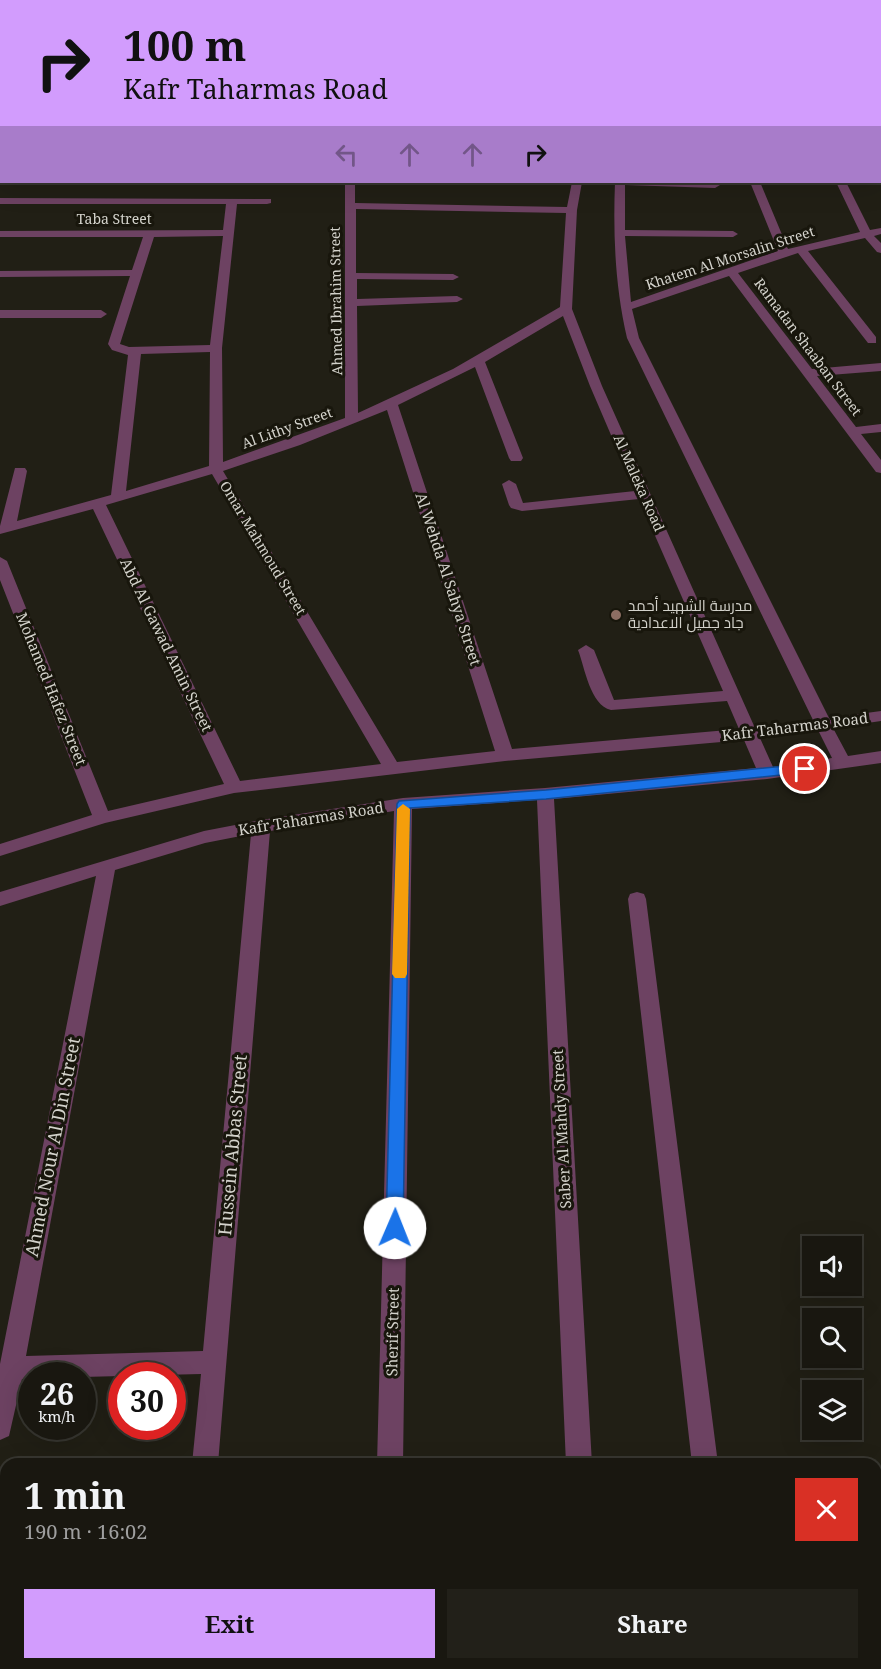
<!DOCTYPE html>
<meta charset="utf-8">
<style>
:root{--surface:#191710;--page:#222019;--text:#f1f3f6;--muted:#9f9f9f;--line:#373630;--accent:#d29cfd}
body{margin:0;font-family:"Noto Serif",Cairo,serif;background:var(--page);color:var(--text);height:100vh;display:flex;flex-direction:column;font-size:22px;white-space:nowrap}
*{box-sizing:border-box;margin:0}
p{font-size:20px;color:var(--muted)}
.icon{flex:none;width:33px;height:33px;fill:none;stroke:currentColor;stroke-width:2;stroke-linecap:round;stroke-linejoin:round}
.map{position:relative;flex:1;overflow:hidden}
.side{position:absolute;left:0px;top:1458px;width:882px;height:212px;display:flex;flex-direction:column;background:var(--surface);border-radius:18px 18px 0 0;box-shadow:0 6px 24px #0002,0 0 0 2px var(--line)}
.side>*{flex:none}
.hud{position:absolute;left:0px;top:0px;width:882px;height:183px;box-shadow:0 6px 24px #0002,0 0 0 2px var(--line);background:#d29cfd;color:#111;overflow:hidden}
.controls{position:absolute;left:802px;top:1236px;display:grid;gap:12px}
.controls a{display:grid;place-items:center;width:60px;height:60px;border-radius:0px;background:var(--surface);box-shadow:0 6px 24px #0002,0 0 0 2px var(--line);font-size:30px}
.speed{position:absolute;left:18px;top:1362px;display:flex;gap:12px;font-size:30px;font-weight:700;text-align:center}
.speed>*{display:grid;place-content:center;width:78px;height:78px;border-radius:50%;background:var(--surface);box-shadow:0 6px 24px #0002,0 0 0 2px var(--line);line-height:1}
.speed small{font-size:15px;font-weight:400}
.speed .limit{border:9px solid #d22;background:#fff;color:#111}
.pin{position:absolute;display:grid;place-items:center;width:51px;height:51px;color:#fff;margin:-26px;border:3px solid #fff;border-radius:50%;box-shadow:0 2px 6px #0007}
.me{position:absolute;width:66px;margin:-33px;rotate:1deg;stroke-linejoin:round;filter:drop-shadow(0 0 4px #0008)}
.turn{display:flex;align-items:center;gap:21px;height:126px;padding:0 24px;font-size:27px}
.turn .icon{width:78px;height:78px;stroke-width:2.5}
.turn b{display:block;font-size:42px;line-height:51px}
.lanes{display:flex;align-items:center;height:57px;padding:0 24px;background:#0003;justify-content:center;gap:30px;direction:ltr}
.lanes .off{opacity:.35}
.round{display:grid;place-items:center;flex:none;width:63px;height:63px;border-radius:0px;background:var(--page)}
.summary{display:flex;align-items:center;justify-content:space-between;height:102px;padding:0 24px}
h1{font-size:36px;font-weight:700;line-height:45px}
.button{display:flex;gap:12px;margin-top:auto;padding:12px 24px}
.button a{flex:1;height:69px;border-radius:0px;background:var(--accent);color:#111;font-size:24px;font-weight:700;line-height:69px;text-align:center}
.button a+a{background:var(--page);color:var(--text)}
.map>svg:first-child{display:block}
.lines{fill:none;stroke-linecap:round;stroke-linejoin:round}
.minor{fill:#6d4262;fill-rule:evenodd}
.route{fill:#1a73e8;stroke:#114b97;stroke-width:1.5}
.slow{fill:#f59e0b}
.education-dot{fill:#8d6e63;stroke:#18160c;stroke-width:2}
.labels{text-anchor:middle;stroke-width:6;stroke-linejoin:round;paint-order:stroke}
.far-street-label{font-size:14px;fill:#d3d2cb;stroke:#18160c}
.street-label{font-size:15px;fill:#d3d2cb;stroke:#18160c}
.poi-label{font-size:15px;fill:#d3d2cb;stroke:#18160c;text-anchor:start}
.near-street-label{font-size:18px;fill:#d3d2cb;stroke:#18160c}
</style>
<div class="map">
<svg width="881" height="1669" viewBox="0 0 881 1669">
<rect width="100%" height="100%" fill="#211f15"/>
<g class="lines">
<path class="minor" d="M 0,0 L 25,0 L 0,3 Z
M 203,0 L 221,0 L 220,2 Z
M 400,0 L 408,0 L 408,2 L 400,2 Z
M 445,0 L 453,0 L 453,2 L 445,2 Z
M 491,0 L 586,0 L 588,2 L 492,2 Z
M 625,0 L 634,0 L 624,2 Z
M 652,0 L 661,0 L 651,2 Z
M 0,30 L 2,31 L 2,36 L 0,36 Z
M 880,32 L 881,32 L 881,38 L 880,38 Z
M 0,49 L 2,49 L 2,55 L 0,55 Z
M 0,63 L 2,63 L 2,69 L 0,69 Z
M 880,64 L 881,64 L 881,70 L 880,70 Z
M 0,92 L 2,92 L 2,98 L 0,98 Z
M 880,93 L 881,93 L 881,99 L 880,99 Z
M 0,111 L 2,111 L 2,117 L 0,117 Z
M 880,124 L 881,124 L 881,130 L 880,130 Z
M 2,150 L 2,159 L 0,159 L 0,151 Z
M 345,182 L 355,182 L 355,203 L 567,207 L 572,182 L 582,182 L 577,210 L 572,309 L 602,386 L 755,728 L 813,720 L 627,338 C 615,286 613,235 615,182 L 715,182 L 720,185 L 715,188 L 625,185 L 625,230 L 733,231 L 738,234 L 733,237 L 625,236 L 631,302 L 778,251 L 750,182 L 760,182 L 788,249 L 860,232 L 836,182 L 846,182 L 870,230 L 881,228 L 881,234 L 874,236 L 881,243 L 881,253 L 877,252 L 865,238 L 808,251 L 876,337 L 876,343 L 868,343 L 798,253 L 738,273 L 812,369 L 881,363 L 881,371 L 817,376 L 856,427 L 881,424 L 881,432 L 861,434 L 881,460 L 881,473 L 876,472 L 729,276 L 632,309 L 639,338 L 829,718 L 881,711 L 881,721 L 833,728 L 848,756 L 881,751 L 881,763 L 767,779 L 554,799 L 592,1464 L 566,1464 L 537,800 L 412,809 L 403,1464 L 377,1464 L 394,811 L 270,831 L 218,1464 L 192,1464 L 201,1374 L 82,1377 L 32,1376 L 32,1379 L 22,1379 L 9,1436 L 0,1440 L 0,1364 L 96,876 L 0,906 L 0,892 L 204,831 L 261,820 L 403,798 L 545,788 L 756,768 L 744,740 L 505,761 L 234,793 L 105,823 L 0,856 L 0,844 L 92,815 L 0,580 L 0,557 L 7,561 L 108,811 L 224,784 L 93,509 L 0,534 L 0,526 L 15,468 L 25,468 L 27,471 L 17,521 L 111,495 L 128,355 L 112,350 L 108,344 L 130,276 L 0,277 L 0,271 L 132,270 L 143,237 L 0,237 L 0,231 L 223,230 L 226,204 L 0,204 L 0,198 L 271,199 L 271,203 L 267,204 L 237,204 L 222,348 L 223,462 L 345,418 ZM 356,209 L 566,213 L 560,307 L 453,369 L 358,413 L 357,306 L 457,302 L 463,299 L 457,296 L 357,299 L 357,279 L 453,280 L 459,277 L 453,274 L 356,273 ZM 223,236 L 210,345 L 129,347 L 120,344 L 154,237 ZM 563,316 L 590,386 L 635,491 L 523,503 L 516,484 L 509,480 L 502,484 L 509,505 L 511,508 L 522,511 L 639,499 L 723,691 L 614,700 L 594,650 L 586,645 L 578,650 C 585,668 590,705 611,710 L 727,701 L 739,729 L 512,749 L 398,405 L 475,367 L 509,458 L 511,461 L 521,461 L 523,458 L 485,362 ZM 210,352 L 209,466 L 126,491 L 141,354 ZM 387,410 L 495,751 L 397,762 L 223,471 L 300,445 ZM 212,474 L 381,764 L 240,781 L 106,505 ZM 818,730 L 832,758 L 773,767 L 760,738 ZM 251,834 L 203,1351 L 26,1356 L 115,870 L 205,843 Z
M 0,310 L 101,310 L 107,314 L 101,318 L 0,318 Z
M 637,892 L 644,894 L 646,899 L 718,1464 L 692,1464 L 628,899 L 630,894 Z
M 173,1664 L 201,1664 L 201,1669 L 173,1669 Z
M 372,1664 L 400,1664 L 400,1669 L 372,1669 Z
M 575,1664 L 603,1664 L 603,1669 L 575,1669 Z
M 716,1664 L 744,1664 L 744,1669 L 716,1669 Z"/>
</g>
<path class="route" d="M 805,764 L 812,769 L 810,772 L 546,799 L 410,808 L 403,1228 L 401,1234 L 395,1236 L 389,1234 L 386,1228 L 397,804 L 399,801 L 546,790 Z"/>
<path class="slow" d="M 403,804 L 410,809 L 407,974 L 405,978 L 395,978 L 392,974 L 397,809 Z"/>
<circle class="education-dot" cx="616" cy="615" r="6"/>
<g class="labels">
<g class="far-street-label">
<text x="114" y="224">Taba Street</text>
<text transform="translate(730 258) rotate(-18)" y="5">Khatem Al Morsalin Street</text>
<text transform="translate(336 301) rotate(-91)" y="5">Ahmed Ibrahim Street</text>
<text transform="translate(808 347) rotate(53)" y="5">Ramadan Shaaban Street</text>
<text transform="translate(287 428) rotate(-20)" y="5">Al Lithy Street</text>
<text transform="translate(639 483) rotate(66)" y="5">Al Maleka Road</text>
<text transform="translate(263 548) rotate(59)" y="5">Omar Mahmoud Street</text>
</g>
<g class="street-label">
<text transform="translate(448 579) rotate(72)" y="5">Al Wehda Al Sahya Street</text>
<text transform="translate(166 645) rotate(64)" y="5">Abd Al Gawad Amin Street</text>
<text transform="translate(51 689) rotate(68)" y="5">Mohamed Hafez Street</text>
<text transform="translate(795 727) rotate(-7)" y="5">Kafr Taharmas Road</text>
<text transform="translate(311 819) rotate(-9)" y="5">Kafr Taharmas Road</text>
<text transform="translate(562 1129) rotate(-93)" y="5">Saber Al Mahdy Street</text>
<text transform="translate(393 1332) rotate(-89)" y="5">Sherif Street</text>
</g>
<g class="poi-label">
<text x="628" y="611">مدرسة الشهيد أحمد<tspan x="628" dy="17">جاد جميل الاعدادية</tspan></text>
</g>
<g class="near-street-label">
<text transform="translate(233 1145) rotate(-85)" y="6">Hussein Abbas Street</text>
<text transform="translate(53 1147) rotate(-79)" y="6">Ahmed Nour Al Din Street</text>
</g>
</g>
</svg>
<div class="controls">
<a><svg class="icon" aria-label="sound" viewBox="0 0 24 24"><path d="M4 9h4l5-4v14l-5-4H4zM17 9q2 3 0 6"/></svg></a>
<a><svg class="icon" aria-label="search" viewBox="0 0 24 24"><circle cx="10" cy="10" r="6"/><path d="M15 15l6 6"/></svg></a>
<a><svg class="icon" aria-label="layers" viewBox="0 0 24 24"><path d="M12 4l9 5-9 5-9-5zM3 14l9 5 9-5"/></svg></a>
</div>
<div class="speed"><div>26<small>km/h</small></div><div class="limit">30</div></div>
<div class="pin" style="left:805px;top:769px;background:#d93025"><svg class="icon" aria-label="arrive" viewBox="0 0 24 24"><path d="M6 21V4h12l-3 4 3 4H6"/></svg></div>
<svg class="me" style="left:395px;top:1228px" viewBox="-20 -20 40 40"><circle r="19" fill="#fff"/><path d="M0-13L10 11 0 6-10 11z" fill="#1a73e8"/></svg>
<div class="hud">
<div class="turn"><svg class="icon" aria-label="right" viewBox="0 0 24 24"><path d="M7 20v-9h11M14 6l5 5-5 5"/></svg><div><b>100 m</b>Kafr Taharmas Road</div></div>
<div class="lanes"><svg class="icon off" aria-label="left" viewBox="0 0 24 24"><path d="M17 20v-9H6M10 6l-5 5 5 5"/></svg><svg class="icon off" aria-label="ahead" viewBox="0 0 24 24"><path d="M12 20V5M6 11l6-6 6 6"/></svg><svg class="icon off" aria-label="ahead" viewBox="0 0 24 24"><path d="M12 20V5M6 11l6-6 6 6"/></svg><svg class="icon" aria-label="right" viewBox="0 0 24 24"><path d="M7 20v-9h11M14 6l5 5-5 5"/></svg></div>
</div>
<section class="side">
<div class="summary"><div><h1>1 min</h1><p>190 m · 16:02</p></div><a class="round" style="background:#d93025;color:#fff"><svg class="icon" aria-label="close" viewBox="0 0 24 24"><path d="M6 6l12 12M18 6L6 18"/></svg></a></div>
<div class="button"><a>Exit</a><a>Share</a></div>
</section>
</div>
